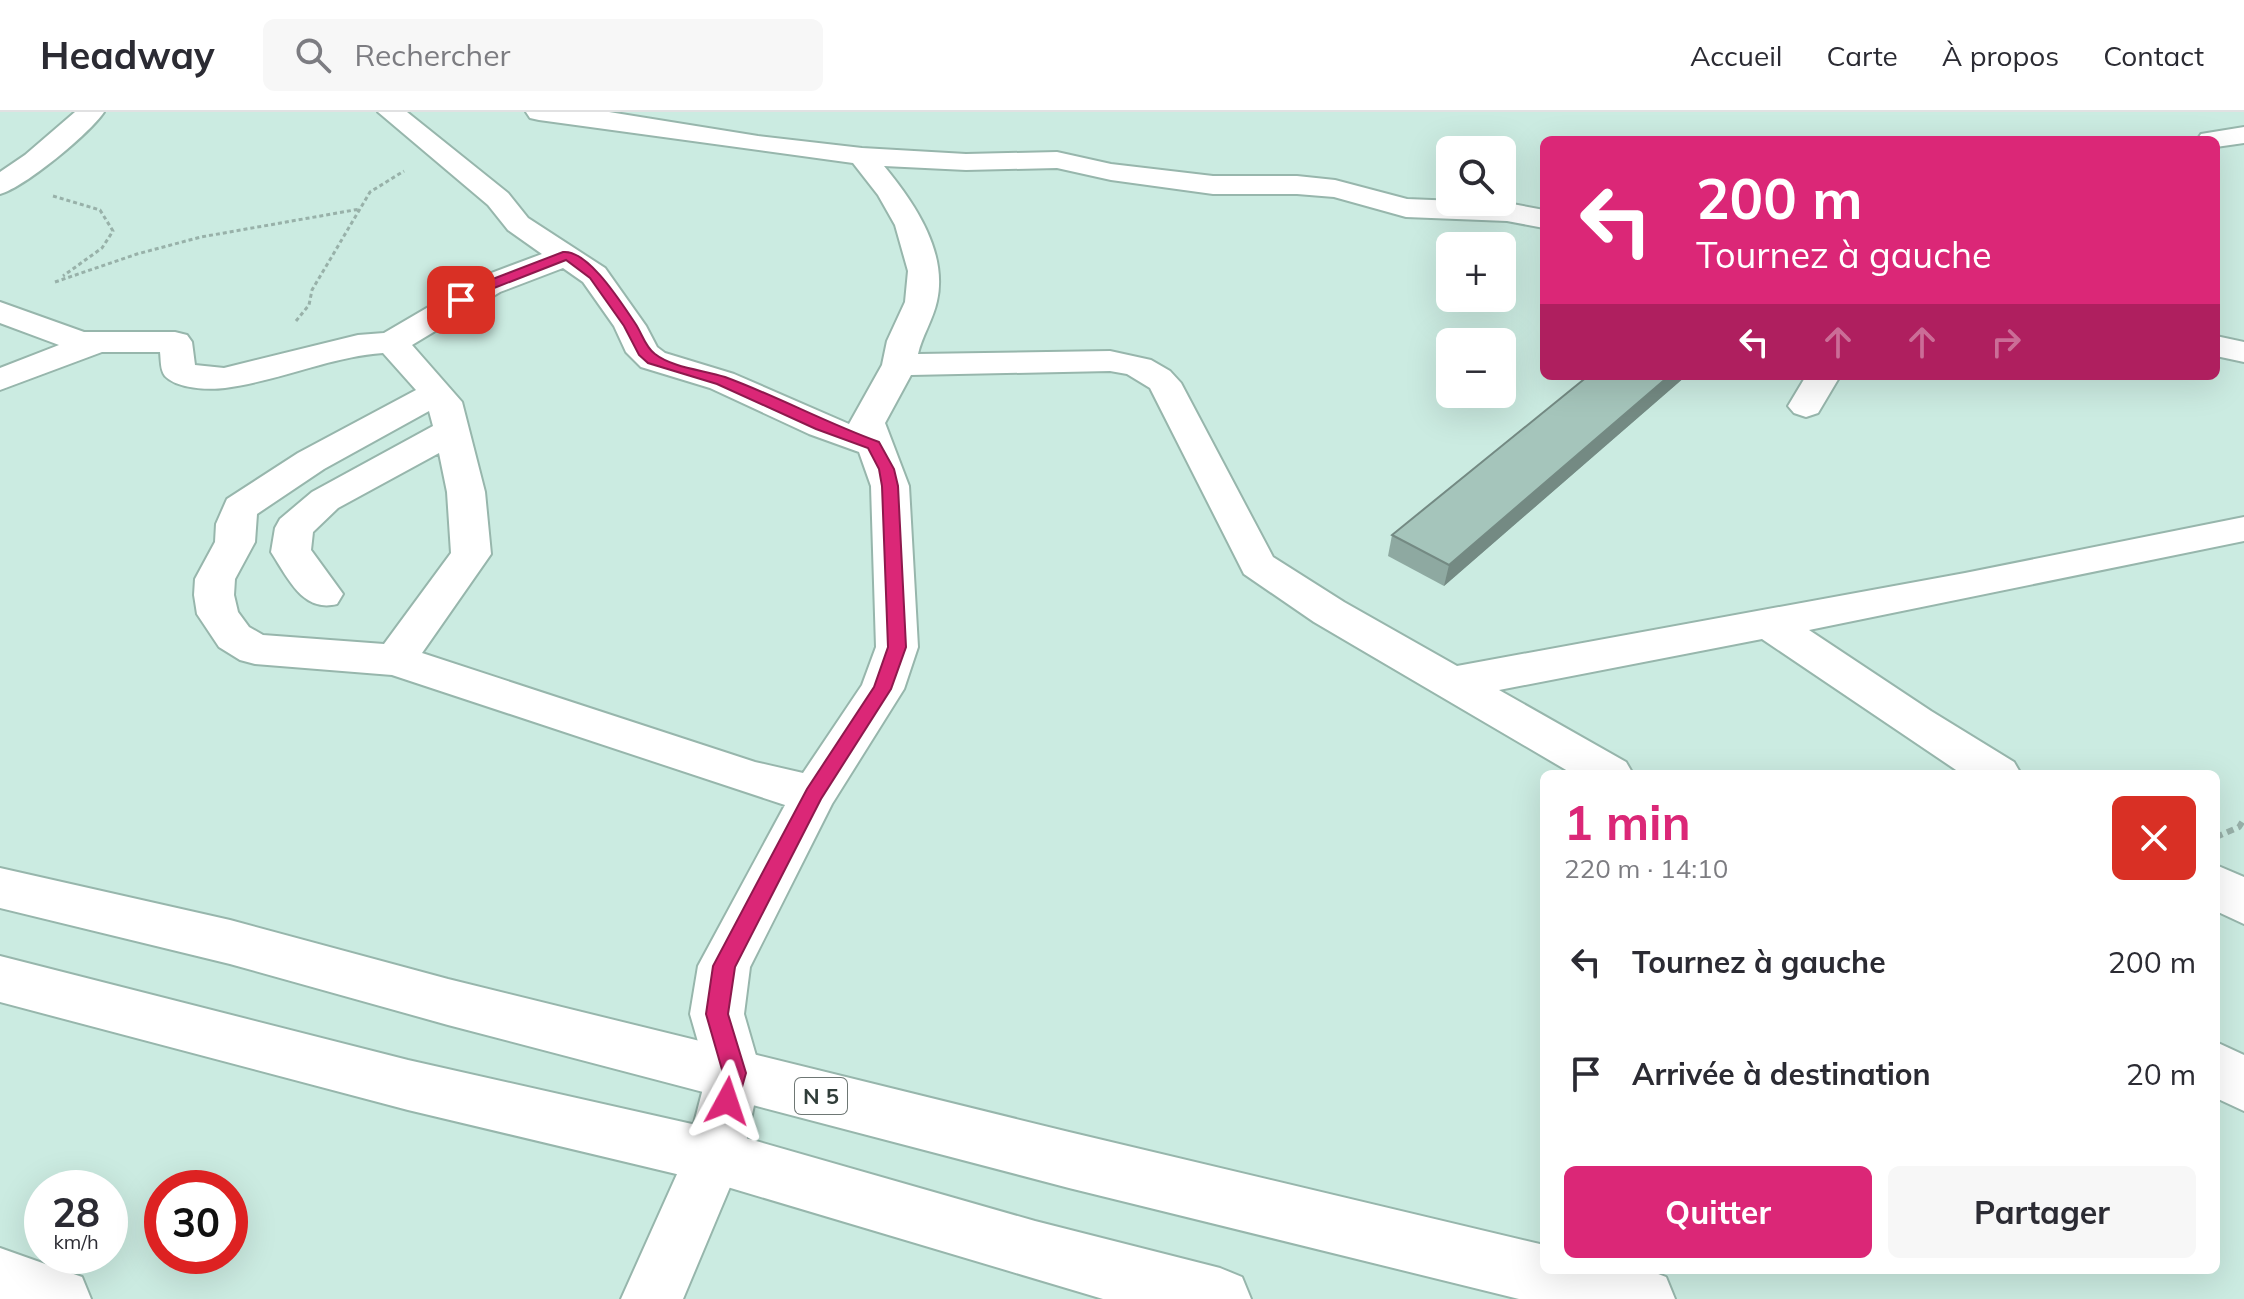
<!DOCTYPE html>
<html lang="fr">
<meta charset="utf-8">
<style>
:root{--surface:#fff;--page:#f7f7f7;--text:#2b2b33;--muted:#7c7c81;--line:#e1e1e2;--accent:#db2777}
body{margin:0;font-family:Mulish,sans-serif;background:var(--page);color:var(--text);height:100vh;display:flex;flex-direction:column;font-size:30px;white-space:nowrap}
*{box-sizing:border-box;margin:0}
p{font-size:26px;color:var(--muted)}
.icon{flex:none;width:44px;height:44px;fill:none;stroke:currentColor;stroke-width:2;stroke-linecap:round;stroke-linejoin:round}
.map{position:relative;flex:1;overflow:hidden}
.drawer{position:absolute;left:1540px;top:658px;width:680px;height:504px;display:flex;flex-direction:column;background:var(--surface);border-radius:12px;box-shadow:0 8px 32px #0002}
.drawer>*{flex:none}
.banner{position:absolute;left:1540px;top:24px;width:680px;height:244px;border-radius:12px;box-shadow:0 8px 32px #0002;background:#db2777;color:#fff;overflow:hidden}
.fabs{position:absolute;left:1436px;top:24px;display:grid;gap:16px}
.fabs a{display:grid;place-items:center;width:80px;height:80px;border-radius:12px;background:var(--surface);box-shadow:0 8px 32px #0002;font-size:40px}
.speed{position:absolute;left:24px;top:1058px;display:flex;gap:16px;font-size:40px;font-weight:700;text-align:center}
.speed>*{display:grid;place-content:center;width:104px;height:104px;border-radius:50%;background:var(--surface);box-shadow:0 8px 32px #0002;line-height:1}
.speed small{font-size:20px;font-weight:400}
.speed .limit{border:12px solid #d22;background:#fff;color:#111}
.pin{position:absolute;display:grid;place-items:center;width:68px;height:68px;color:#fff;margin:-34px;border-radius:16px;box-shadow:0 4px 12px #0006}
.me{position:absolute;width:88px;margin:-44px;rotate:5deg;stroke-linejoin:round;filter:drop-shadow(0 0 6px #0008)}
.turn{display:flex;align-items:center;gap:28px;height:168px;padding:0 24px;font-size:36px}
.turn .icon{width:104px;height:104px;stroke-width:2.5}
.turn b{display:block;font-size:56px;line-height:68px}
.lanes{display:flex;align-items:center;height:76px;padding:0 24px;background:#0003;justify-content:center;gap:40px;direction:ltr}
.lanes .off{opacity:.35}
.round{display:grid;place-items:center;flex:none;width:84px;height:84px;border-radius:12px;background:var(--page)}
.headline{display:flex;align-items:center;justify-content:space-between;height:136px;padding:0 24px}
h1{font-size:48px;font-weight:700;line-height:60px;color:var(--accent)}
.button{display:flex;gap:16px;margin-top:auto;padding:16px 24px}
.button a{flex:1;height:92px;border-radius:12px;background:var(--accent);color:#fff;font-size:32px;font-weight:700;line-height:92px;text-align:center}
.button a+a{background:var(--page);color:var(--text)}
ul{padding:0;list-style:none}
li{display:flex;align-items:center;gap:24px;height:112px;padding:0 24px}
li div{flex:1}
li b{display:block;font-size:30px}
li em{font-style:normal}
header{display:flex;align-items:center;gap:48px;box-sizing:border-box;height:112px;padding:0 40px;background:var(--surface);border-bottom:2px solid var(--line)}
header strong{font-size:38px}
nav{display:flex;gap:44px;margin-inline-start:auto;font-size:28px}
.search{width:560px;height:72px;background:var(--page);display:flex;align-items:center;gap:20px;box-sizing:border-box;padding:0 28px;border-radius:12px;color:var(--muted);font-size:30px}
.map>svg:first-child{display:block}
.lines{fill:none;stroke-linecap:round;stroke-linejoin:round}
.minor-casing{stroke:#97b6ac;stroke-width:4}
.trunk-casing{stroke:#97b6ac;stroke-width:4}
.path-far1{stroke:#98b1a9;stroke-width:3;stroke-dasharray:4 3;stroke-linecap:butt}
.path{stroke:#98b1a9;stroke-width:6;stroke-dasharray:7 5;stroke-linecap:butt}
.minor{fill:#fff;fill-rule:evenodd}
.trunk{fill:#fff;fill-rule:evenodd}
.wall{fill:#8ea9a1}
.shaded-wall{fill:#748a83}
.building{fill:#a5c5bb;stroke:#748a83;stroke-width:2}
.route{fill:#db2777;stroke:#8e194d;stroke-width:2}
.labels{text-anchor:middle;stroke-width:6;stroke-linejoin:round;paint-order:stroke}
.shield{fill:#fff;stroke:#6e7774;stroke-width:2}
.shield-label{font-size:22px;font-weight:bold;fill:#303d39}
</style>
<header>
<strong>Headway</strong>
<div class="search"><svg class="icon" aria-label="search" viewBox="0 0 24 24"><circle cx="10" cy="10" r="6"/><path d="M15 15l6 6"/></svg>Rechercher</div>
<nav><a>Accueil</a><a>Carte</a><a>À propos</a><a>Contact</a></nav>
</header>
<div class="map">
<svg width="2244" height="1187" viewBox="0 0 2244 1187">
<rect width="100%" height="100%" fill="#cbebe1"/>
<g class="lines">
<g class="minor-casing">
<path id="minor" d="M 75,0 L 104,0 C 89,22 25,75 0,82 L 0,60 L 25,43 Z
M 378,0 L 407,0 L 508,81 L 528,106 L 605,156 L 646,214 L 657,235 L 665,241 L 734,262 L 849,312 L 882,253 L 887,229 L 905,190 L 908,159 L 895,113 L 878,83 L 853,51 L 539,8 L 530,6 L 526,0 L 609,0 L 758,24 L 862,36 L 966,42 L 1057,40 L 1111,52 L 1213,64 L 1297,64 L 1335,68 L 1407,87 L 1507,91 L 1544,98 L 1544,116 L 1507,109 L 1406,105 L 1334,85 L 1297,82 L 1213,82 L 1111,68 L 1057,56 L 966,58 L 884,54 C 914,90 948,140 937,189 C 933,208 922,224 918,242 L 1110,239 L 1151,248 L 1170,259 L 1181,271 L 1273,445 L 1344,490 L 1457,554 L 1965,461 L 2244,405 L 2244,429 L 1809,518 L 1931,599 L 2014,650 L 2021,662 L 1962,662 L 1762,527 L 1499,578 L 1626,650 L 1633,662 L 1573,662 L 1314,510 L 1244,462 L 1150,276 L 1127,262 L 1110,259 L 911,263 L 885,311 L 909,374 L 918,535 L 904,577 L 832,692 L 750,855 L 744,902 L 761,961 L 743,1044 L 683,1187 L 621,1187 L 686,1042 L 707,961 L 690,902 L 698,854 L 785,693 L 392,563 L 255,552 L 240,548 L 219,535 L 197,502 L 194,483 L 195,467 L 215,430 L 216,412 L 227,387 L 298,341 L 416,278 L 383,241 C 329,245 279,269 225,276 C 209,278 177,277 165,264 C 160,258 161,248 160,240 L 102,240 L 0,278 L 0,256 L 59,233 L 0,211 L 0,190 L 84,220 L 175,220 L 187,223 L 192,230 L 195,253 L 224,256 L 358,223 L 384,221 L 478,166 L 542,142 L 508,118 L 488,93 ZM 563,156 L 583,170 L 614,214 L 626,240 L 641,255 L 710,276 L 809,322 L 859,340 L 871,374 L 876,535 L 862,573 L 803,661 L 755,650 L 422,541 L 491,442 L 485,380 L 462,290 L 412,233 L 500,180 ZM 429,299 L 433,314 L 312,380 L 280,407 L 275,416 L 271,440 C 288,466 303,501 337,492 L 343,482 L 311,438 L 313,420 L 338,396 L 439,341 L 447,380 L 451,441 L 384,532 L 263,523 L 249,515 L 238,500 L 234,483 L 235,467 L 255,430 L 257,402 L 324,357 Z
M 2244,15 L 2244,31 L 2216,35 L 2216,28 L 2197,28 L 2201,22 Z
M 2216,224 L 2244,230 L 2244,250 L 2216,244 Z
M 1806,264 L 1840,264 L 1818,301 L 1806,305 L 1794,301 L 1788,294 Z
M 2216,753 L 2244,765 L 2244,812 L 2216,799 Z
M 2216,930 L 2244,943 L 2244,999 L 2216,986 Z
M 0,1136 L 82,1165 L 91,1187 L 0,1187 Z"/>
</g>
<g class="trunk-casing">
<path id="trunk" d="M 0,756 L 230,808 L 448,867 L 1069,1020 L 1544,1133 L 1544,1158 L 1648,1158 L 1666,1165 L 1675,1187 L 1519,1187 L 1069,1076 L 448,913 L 230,852 L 0,796 Z
M 0,844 L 408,948 L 714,1017 L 1035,1109 L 1220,1156 L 1242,1165 L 1251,1187 L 1103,1187 L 714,1071 L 408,998 L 0,890 Z"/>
</g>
<path class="path-far1" d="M 53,84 L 100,98 L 113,119 L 102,136 L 63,164
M 55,170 L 137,142 L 201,125 L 360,97
M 296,209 L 309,193 L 312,178 L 370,80 L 404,59"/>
<path class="path" d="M 2216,725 L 2239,715 L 2244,707"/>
<use href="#minor" class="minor"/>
<use href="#trunk" class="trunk"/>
</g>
<path class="wall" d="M 1588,264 L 1686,264 L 1444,474 L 1388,444 L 1392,423 Z"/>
<path class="shaded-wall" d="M 1669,264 L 1686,264 L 1444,474 L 1449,453 Z"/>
<path class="building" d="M 1588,264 L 1669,264 L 1449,453 L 1392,423 Z"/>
<path class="route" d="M 563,140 C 588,137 622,192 635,211 C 642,221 645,235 655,242 C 673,256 704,258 725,265 C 777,284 826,311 879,330 L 894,357 L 898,374 L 906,535 L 891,577 L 821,687 L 735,855 L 728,902 L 746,961 L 736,996 L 727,999 L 719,996 L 716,989 L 723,961 L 706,902 L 713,854 L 807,677 L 874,575 L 888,535 L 882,374 L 879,357 L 868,336 L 816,317 L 717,272 L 648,251 L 639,243 L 624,214 L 590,166 L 566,148 L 494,176 L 465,191 L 454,188 L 485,170 Z"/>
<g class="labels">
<rect class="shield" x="795" y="966" width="52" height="36" rx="6"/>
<g class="shield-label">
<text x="821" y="992">N 5</text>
</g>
</g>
</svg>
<div class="fabs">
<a><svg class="icon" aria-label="search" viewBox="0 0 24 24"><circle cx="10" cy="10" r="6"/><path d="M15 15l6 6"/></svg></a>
<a>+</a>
<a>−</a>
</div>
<div class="speed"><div>28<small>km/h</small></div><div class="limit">30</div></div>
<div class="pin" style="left:461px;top:188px;background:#d93025"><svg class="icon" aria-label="arrive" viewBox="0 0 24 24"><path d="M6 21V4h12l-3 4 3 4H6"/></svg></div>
<svg class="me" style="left:727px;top:989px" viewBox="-20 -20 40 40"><path d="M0-17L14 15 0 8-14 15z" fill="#db2777" stroke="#fff" stroke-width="4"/></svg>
<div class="banner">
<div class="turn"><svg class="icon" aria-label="left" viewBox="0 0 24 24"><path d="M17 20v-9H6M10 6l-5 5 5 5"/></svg><div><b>200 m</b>Tournez à gauche</div></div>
<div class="lanes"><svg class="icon" aria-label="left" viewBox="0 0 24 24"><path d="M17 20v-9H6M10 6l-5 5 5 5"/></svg><svg class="icon off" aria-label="ahead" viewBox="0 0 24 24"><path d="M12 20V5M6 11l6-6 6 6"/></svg><svg class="icon off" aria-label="ahead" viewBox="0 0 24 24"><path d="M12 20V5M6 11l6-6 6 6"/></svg><svg class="icon off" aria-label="right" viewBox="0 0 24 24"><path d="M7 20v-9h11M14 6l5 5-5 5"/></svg></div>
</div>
<section class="drawer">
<div class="headline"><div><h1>1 min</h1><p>220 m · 14:10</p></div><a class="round" style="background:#d93025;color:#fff"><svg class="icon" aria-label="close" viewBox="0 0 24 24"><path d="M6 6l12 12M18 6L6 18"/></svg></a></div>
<ul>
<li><svg class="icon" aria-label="left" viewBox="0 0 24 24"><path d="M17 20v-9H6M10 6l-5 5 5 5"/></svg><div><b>Tournez à gauche</b></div><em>200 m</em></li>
<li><svg class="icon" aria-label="arrive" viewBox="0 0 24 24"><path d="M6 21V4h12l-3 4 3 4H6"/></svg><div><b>Arrivée à destination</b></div><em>20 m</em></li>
</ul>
<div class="button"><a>Quitter</a><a>Partager</a></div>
</section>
</div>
